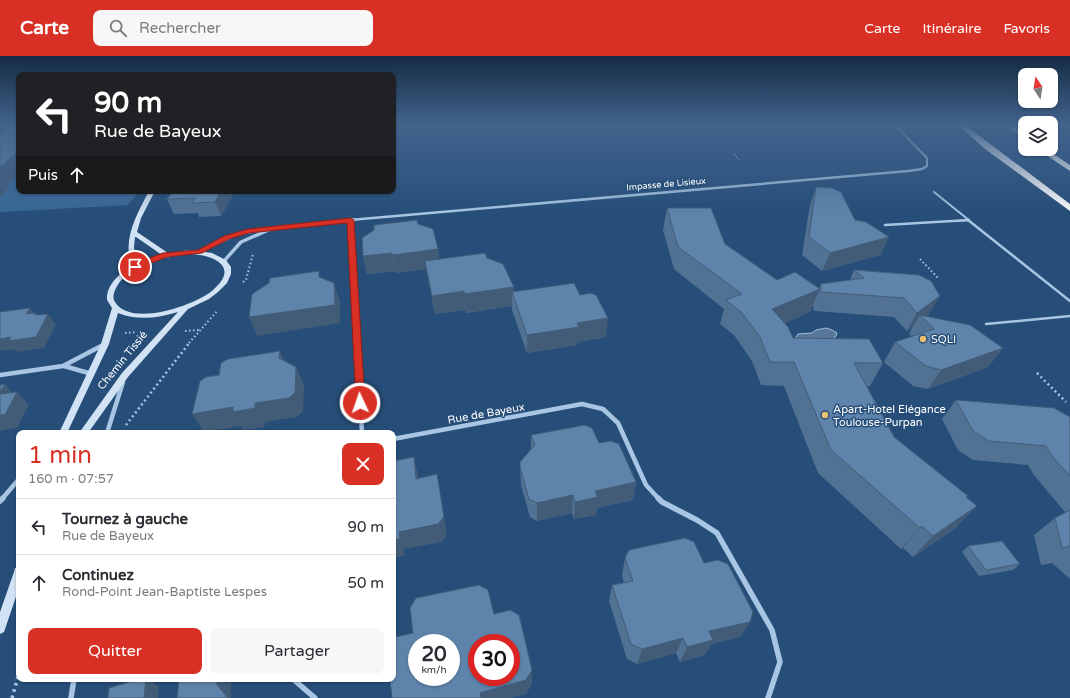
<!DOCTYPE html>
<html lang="fr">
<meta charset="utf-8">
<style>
:root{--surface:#fff;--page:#f7f7f7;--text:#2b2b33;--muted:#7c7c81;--line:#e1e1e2;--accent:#d93025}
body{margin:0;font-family:"Varela Round",sans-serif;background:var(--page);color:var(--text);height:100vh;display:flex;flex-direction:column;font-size:15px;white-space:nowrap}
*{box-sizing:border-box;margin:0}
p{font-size:13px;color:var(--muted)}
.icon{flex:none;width:22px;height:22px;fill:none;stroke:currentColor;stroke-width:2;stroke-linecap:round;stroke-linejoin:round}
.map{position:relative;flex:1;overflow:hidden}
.details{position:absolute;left:16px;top:374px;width:380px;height:252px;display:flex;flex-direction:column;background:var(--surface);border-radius:8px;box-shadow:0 1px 3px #0004}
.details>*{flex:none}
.top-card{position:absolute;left:16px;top:16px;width:380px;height:122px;border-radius:8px;box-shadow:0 1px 3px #0004;background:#202124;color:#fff;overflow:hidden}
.needle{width:26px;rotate:348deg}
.controls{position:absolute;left:1018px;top:12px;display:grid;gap:8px}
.controls a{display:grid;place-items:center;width:40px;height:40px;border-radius:8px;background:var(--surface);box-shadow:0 1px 3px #0004;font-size:20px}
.speed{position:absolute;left:408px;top:578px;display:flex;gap:8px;font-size:20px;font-weight:700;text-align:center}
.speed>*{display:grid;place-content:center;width:52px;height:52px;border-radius:50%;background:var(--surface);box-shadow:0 1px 3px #0004;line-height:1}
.speed small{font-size:10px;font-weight:400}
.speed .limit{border:6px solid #d22;background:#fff;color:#111}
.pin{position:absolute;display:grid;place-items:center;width:34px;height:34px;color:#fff;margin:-17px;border:2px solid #fff;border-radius:50%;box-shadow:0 1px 4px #0007}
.me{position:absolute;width:44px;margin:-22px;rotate:357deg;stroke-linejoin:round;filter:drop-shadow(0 0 3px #0008)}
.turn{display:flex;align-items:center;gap:14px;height:84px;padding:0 12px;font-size:18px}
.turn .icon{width:52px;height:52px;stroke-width:2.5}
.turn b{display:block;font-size:28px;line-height:34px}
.then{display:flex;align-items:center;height:38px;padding:0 12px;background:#0003;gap:8px;font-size:15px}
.round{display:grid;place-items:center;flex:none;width:42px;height:42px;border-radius:8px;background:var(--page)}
.head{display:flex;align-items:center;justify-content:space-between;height:68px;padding:0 12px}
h1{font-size:24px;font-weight:600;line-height:30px;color:var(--accent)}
.cta{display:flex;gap:8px;margin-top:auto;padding:8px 12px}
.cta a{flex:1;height:46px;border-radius:8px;background:var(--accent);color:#fff;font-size:16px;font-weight:600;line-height:46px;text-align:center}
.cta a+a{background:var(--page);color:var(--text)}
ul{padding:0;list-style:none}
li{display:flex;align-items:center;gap:12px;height:56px;padding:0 12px;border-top:1px solid var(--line)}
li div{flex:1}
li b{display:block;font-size:15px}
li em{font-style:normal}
header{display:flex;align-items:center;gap:24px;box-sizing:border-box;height:56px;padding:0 20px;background:var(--accent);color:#fff}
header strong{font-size:19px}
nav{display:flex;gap:22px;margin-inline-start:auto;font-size:14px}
.search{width:280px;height:36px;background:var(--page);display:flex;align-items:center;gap:10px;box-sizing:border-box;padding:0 14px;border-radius:8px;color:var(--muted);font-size:15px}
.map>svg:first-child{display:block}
.green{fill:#396896}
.water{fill:#587695;stroke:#9dc1e4}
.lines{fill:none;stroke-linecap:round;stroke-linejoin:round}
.path-far3{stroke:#a8c6e3;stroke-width:1.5;stroke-dasharray:1.5 2;stroke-linecap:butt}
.path-far2{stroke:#a8c6e3;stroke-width:2;stroke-dasharray:1.5 2.5;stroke-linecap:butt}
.path-far1{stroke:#a8c6e3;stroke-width:2.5;stroke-dasharray:2 3;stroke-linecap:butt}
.path{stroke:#a8c6e3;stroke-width:3.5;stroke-dasharray:2.5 4;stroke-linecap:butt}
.lane-far1{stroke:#a8c6e3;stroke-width:2}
.lane{stroke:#a8c6e3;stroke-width:2.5}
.street-far3{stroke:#a8c6e3;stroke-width:2.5}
.street-far2{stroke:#a8c6e3;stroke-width:3.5}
.street-far1{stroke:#a8c6e3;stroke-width:4.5}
.street{stroke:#a8c6e3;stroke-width:5.5}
.secondary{fill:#d1e2f4;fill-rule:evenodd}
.highway{fill:#fff;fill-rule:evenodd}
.wall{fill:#517293}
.shaded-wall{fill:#425c78}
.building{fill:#5e84ab;stroke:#425c78;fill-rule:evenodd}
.route{fill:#d93025;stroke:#8d1f18}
.poi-dot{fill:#ecc16d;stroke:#264e79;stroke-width:1.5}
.labels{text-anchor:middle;stroke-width:3;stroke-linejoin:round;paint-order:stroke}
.far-street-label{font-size:9px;fill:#fff;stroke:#264e79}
.poi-label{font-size:11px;fill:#fff;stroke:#264e79;text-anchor:start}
.street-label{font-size:11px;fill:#fff;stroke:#264e79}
</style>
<header>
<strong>Carte</strong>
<div class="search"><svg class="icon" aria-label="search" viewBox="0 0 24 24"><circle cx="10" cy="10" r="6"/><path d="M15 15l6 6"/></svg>Rechercher</div>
<nav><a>Carte</a><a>Itinéraire</a><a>Favoris</a></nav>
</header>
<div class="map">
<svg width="1070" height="642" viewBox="0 0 1070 642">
<rect width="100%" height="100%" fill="#264e79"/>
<path class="green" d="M 19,98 L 19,135 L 139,135 L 128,149 L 0,156 L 0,99 Z"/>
<path class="water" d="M 826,272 L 832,274 L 837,277 L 836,280 L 823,293 L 798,285 L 796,281 L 798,278 L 812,277 L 816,274 Z"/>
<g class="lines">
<path class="path-far3" d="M 734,98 L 739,104"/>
<path class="path-far2" d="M 920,203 L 938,222
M 243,226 L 246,224 L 253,198
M 185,275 L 199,274
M 125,277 L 136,276
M 189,287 L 218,254"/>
<path class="path-far1" d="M 1037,317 L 1066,346
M 126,369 L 190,286"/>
<path class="path" d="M 12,642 L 19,617"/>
<path class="lane-far1" d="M 895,69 L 927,102 L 927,110
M 934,136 L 970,165
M 958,165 L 969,164"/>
<path class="lane" d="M 968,164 L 1070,245
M 885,169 L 969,164
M 986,268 L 1070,260"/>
<path class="street-far3" d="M 350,164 L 908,115 L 922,113 L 927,110
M 344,165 L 350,165"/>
<path class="street-far2" d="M 350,164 L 354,164
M 273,172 L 350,164 L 357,287
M 199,196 L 237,178 L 273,172 L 241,186 L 224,205"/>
<path class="street-far1" d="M 357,286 L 362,377
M 64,310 L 92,318
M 0,319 L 63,310 L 103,289
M 107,377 L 123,326
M 393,383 L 582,348 L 603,353 L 618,367 L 646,429 L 659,443
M 2,443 L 19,423"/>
<path class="street" d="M 658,442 L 662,446 L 697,464 L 717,477 L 772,574 L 780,606 L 768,642
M 0,445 L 3,442
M 293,623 L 315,642
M 71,642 L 74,623"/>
<path class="secondary" d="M 149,135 L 155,135 L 141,162 L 137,176 L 168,197 L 191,194 L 212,197 L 226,204 L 231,211 L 231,218 L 227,227 L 218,236 L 209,243 L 188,253 L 128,321 L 88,377 L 79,377 L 122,317 L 178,256 C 158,262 138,265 118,257 L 109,288 L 67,377 L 59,377 L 101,288 L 112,252 L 107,244 C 106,229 120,217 131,210 C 123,182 136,160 149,135 ZM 135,181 L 136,181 L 162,199 L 137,207 L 134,191 ZM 191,198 C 214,199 240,211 213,234 C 196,249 131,272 115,246 C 112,242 114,236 116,232 C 130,206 165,201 191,198 Z
M 19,511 L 19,532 L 4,576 L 0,578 L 0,556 L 14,516 L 15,512 Z"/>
<path class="highway" d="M 958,69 L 965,69 L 1070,148 L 1070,155 L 985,93 Z
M 1005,69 L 1012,69 L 1025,78 L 1025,83 Z
M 1037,93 L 1046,93 L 1070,109 L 1070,115 Z"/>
</g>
<path class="wall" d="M 816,131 L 855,164 L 889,181 L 880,199 L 822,215 L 802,199 L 810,149 Z
M 235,135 L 221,160 L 199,161 L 198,157 L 174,158 L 167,143 Z
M 667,152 L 725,188 L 777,224 L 819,232 L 821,228 L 850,224 L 854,214 L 919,219 L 929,258 L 926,260 L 1003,292 L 988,311 L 928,333 L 913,330 L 884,306 L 895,286 L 912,281 L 909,278 L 913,270 L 907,275 L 894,261 L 814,255 L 813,249 L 810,256 L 785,267 L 793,282 L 883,307 L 870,330 L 867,330 L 894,381 L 966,442 L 956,472 L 913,501 L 903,492 L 901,493 L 818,417 L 784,330 L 761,329 L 752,305 L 734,279 L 720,268 L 724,253 L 674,213 L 663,174 Z
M 418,168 L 438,193 L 439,203 L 487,202 L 514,231 L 514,235 L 580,239 L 606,281 L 578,286 L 577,289 L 527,297 L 512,254 L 512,250 L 466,257 L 465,254 L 435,258 L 426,213 L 396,217 L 396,215 L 367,218 L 363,200 Z
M 956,344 L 1070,361 L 1070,523 L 1052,507 L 1041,509 L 1034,479 L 1055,462 L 1065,456 L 1034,419 L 1028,409 L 973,404 L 958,394 L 942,363 Z
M 531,379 L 599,387 L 636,426 L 633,444 L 597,452 L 596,459 L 574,463 L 572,457 L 537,465 L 530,461 L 521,429 L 520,406 L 531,393 Z
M 968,490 L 1020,508 L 1013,514 L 979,520 L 962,496 Z
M 625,502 L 704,507 L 750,566 L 740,581 L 711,588 L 705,599 L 680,606 L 676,597 L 637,608 L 627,603 L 609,545 L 612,529 L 624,527 L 622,519 Z"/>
<path class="shaded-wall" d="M 19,95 L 19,118 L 8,128 L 9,131 L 0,140 L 0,111 Z
M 221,135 L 235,135 L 221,160 L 215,146 Z
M 889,181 L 880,199 L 822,215 L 830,197 Z
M 438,193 L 440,211 L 425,205 L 426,213 L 396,217 L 393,199 Z
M 392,197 L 396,215 L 367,218 L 363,200 Z
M 334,227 L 340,246 L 340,267 L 257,280 L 249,261 Z
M 514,231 L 514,243 L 512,236 L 512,250 L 466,257 L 464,238 Z
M 820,233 L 810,256 L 764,276 L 772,253 Z
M 464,235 L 465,254 L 435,258 L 432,240 Z
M 940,240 L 929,258 L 923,262 L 920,259 L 913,270 L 907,275 L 917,257 Z
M 30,252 L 36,259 L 36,257 L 43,266 L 48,258 L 56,269 L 44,292 L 18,296 L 15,293 L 0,295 L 0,283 L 11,281 Z
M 608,262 L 606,281 L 578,286 L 577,289 L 527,297 L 527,279 L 577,267 Z
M 1003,292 L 988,311 L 928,333 L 941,314 Z
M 280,295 L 288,314 L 279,302 Z
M 296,311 L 304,329 L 303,356 L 297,361 L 265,366 L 264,371 L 243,374 L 241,370 L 204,376 L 192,358 L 255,347 Z
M 5,328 L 15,340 L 17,336 L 29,349 L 17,372 L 0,375 L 0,336 Z
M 414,401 L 418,419 L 421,441 L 416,423 Z
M 437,418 L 447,479 L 442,486 L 404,493 L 405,500 L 393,502 L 393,484 Z
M 636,426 L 633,444 L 597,452 L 596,459 L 574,463 L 575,446 L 595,435 Z
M 573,439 L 572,457 L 537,465 L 537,447 Z
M 977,450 L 956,472 L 913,501 L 933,480 Z
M 922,470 L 903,492 L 901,493 L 920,472 Z
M 750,566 L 740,581 L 711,588 L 705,599 L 680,606 L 687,591 L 709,575 Z
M 683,582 L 676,597 L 637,608 L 642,593 Z
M 532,614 L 532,628 L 526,638 L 511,642 L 481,642 L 480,637 Z
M 146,623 L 149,623 L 159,631 L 158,642 L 144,642 Z
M 217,623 L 231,623 L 231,642 L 228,642 L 217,629 Z"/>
<path class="building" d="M 18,69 L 19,69 L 19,95 L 0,111 L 0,79 L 9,71 L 15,71 Z
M 816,131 L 832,132 L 841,136 L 855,164 L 866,166 L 889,181 L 830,197 L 809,181 Z
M 173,135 L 221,135 L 215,146 L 193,147 L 195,142 L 167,143 Z
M 667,152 L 711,152 L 725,188 L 777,224 L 795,216 L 820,233 L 772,253 L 788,271 L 793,282 L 869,283 L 883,307 L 854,307 L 894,381 L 968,440 L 966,441 L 977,450 L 933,480 L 922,470 L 920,472 L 831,394 L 794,306 L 770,306 L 760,281 L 741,256 L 726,244 L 742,238 L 678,191 Z
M 417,164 L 418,168 L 433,173 L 438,193 L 393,199 L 392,197 L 363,200 L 362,182 L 374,174 L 374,169 Z
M 485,197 L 487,202 L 503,208 L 514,231 L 464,238 L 464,235 L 432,240 L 425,205 Z
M 854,214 L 919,219 L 931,225 L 940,240 L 917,257 L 904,242 L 821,236 L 821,228 L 864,222 Z
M 319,215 L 319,221 L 334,227 L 335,249 L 249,261 L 252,238 L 269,227 L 270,222 Z
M 574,227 L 580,239 L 590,237 L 596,239 L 608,262 L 577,267 L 579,271 L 527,279 L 512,236 Z
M 30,252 L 26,258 L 36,257 L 35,259 L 48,258 L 36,281 L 8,285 L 11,281 L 0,283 L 0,256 Z
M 920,259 L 970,269 L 1003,292 L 941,314 L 926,310 L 895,286 L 934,273 Z
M 280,295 L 279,302 L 296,311 L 295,337 L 289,342 L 255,347 L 255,352 L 233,356 L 233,351 L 192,358 L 200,325 L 206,321 L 219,319 L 221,307 L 228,303 Z
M 5,328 L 0,336 L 0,329 Z
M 17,336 L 5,359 L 0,359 L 0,338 Z
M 956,344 L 1054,352 L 1070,361 L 1070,420 L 1053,401 L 1046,390 L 989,385 L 973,375 Z
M 585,369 L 592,372 L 599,387 L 611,385 L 619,388 L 636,426 L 595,435 L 598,441 L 575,446 L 573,439 L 537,447 L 529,443 L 520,411 L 520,406 L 535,389 L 531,379 Z
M 414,401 L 416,423 L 437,418 L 444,461 L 438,468 L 399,476 L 400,483 L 393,484 L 393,405 Z
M 1070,454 L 1070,490 L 1062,492 L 1055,462 Z
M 685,482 L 694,486 L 704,507 L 718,504 L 728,508 L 753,556 L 750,566 L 709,575 L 713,584 L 687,591 L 683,582 L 642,593 L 631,588 L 612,529 L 633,525 L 625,502 L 629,494 Z
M 1002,485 L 1020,508 L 986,514 L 968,490 Z
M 479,529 L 488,534 L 494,558 L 510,554 L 519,559 L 532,614 L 526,624 L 480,637 L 481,642 L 392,642 L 390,623 L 393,623 L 393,585 L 396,581 L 413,577 L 410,552 L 416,542 ZM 417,587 L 451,587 L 451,621 L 417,621 ZM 477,587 L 511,587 L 511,621 L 477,621 Z
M 139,623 L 146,623 L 144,642 L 108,642 L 109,632 Z
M 179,623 L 217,623 L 217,629 L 228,642 L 177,642 Z"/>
<linearGradient id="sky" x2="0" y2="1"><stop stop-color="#152b43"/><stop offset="0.43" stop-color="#41638c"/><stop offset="1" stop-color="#41638c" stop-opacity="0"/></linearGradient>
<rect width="1070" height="159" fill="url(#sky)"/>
<path class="route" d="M 350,162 L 354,164 L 365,347 L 360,351 L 356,347 L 347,167 L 249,177 L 229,183 L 202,197 L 167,201 L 137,213 L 132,213 L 131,211 L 144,204 L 163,197 L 198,194 L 224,180 L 248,173 Z"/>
<g class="poi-dot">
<circle cx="923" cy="283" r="4"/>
<circle cx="825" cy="359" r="4"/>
</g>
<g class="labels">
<g class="far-street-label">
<text transform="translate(666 128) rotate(-5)" y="3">Impasse de Lisieux</text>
</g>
<g class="poi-label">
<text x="931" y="287">SQLI</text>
<text x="833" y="357">Apart-Hotel Elégance<tspan x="833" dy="13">Toulouse-Purpan</tspan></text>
</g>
<g class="street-label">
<text transform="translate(122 304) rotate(-51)" y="4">Chemin Tissié</text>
<text transform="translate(486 357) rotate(-10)" y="4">Rue de Bayeux</text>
</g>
</g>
</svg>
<div class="controls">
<a><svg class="needle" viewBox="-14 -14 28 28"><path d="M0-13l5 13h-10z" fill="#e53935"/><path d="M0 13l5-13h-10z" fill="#7c7c81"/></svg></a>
<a><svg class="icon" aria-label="layers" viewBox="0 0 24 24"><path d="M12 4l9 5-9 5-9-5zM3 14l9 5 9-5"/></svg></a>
</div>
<div class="speed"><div>20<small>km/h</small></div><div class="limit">30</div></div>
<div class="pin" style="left:135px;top:211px;background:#d93025"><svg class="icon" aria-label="arrive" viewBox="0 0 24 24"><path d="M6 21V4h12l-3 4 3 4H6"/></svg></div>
<svg class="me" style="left:360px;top:347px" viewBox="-20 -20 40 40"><circle r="17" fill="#d93025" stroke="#fff" stroke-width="3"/><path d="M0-11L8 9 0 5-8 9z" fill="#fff"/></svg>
<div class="top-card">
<div class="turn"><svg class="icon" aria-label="left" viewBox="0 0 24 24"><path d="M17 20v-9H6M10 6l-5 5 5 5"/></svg><div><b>90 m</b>Rue de Bayeux</div></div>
<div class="then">Puis<svg class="icon" aria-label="ahead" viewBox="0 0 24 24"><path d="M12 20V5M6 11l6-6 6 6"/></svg></div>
</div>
<section class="details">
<div class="head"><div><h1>1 min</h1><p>160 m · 07:57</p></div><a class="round" style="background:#d93025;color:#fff"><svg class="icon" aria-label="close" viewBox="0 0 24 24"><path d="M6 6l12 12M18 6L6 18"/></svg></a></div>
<ul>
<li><svg class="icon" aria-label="left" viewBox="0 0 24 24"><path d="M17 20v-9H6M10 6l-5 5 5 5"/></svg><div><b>Tournez à gauche</b><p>Rue de Bayeux</p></div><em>90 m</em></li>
<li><svg class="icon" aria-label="ahead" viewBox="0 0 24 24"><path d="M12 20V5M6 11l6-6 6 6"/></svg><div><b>Continuez</b><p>Rond-Point Jean-Baptiste Lespes</p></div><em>50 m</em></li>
</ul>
<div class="cta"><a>Quitter</a><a>Partager</a></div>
</section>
</div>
